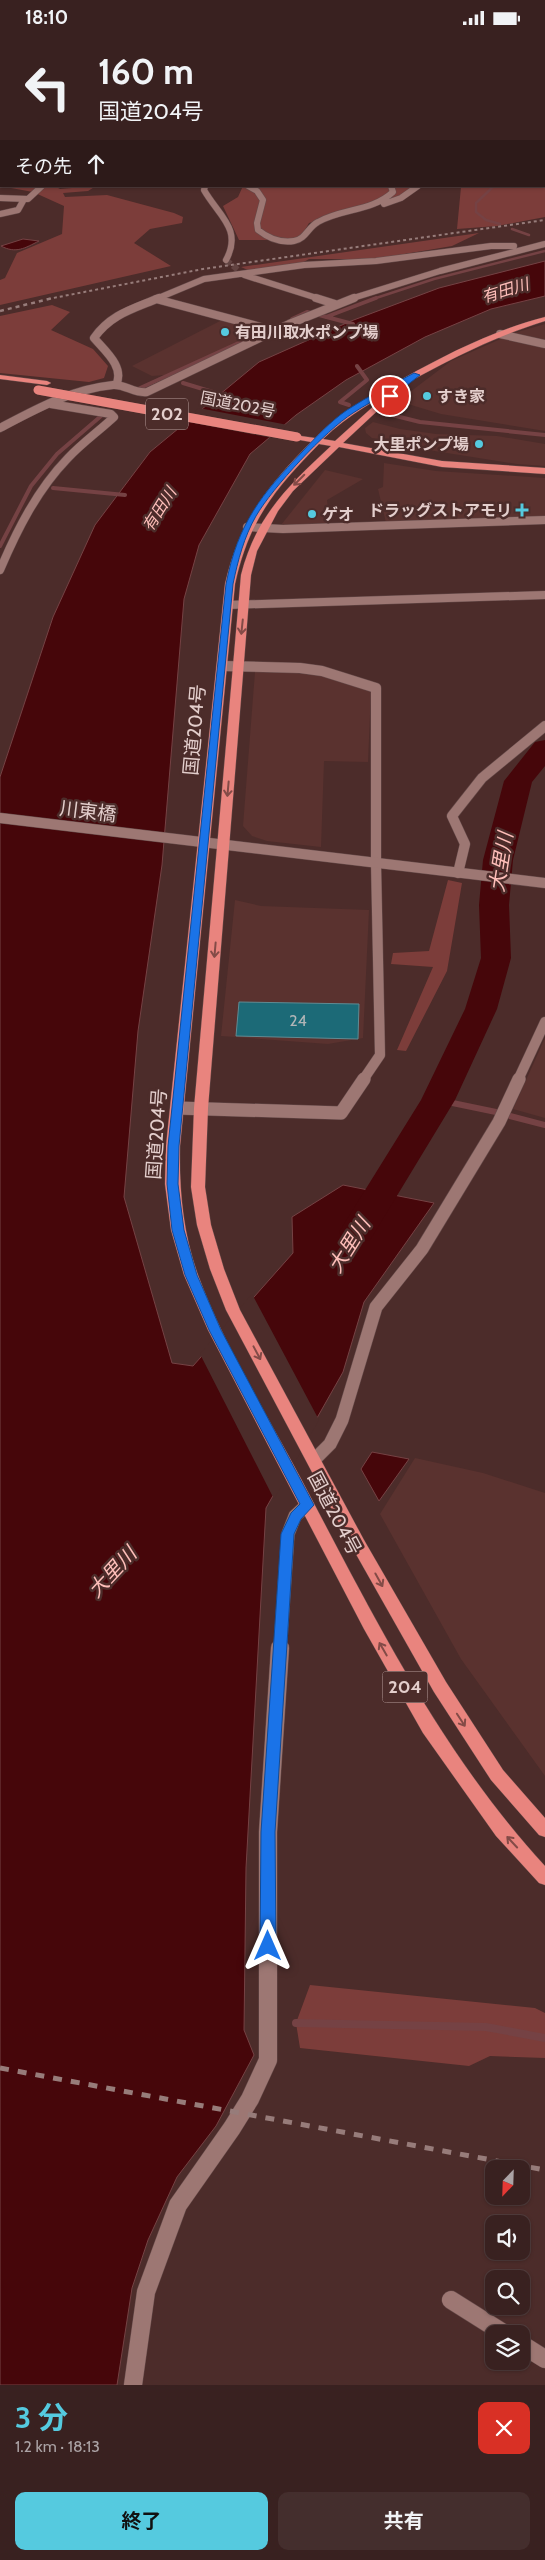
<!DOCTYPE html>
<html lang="ja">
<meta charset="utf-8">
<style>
:root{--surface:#392120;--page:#442e2d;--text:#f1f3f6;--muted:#aba3a5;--line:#533e3e;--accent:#55cadf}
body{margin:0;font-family:Cabin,"Noto Sans JP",sans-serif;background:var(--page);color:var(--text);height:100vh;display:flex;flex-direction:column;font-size:19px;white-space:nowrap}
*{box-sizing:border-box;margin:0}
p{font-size:16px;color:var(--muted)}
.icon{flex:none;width:28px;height:28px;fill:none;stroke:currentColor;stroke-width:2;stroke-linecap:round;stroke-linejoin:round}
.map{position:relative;height:2350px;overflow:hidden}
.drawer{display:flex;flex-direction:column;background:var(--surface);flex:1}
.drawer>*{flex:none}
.hud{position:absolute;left:0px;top:0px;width:545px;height:152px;box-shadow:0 1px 4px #0004,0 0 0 1px var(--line);background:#392120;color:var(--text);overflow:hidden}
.needle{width:32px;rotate:203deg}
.controls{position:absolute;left:485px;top:2125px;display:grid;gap:10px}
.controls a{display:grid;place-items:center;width:45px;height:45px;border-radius:10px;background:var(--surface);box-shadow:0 1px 4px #0004,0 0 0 1px var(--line);font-size:25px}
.pin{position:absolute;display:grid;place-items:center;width:42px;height:42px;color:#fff;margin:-21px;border:2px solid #fff;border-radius:50%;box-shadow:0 1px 5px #0007}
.me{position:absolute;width:55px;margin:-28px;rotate:0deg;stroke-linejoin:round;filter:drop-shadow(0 0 4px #0008)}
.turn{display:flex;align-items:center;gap:18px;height:105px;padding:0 15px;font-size:22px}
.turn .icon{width:65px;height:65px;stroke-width:2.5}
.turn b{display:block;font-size:35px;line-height:42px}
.then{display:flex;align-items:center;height:48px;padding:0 15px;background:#0003;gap:10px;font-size:19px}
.round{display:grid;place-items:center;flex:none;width:52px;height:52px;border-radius:10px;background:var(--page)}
.headline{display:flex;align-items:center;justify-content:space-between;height:85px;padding:0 15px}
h1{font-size:30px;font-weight:700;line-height:38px;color:var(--accent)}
.action{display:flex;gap:10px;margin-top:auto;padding:10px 15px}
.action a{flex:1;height:58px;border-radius:10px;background:var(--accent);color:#111;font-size:20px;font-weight:700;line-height:58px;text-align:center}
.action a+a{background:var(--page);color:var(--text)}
.status{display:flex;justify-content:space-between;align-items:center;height:35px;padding:0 25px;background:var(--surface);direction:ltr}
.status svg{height:14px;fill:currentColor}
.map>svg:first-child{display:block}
.built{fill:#5a322f}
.green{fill:#7c3d3a}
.water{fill:#46060a;stroke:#754244}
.pier{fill:#4c2c2a}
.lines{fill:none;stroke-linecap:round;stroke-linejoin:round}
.stream-far3{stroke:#754244;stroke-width:2.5}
.stream-far2{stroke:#754244;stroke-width:4}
.stream-far1{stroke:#754244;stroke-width:6}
.stream{stroke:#754244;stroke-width:8}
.river{fill:#46060a;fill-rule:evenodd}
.building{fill:#1c6a77;stroke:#608b93}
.minor-tunnel{stroke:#634442;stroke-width:6;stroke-dasharray:6 3;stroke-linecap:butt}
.minor-far4-casing{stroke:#664b4a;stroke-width:7}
.minor-far3-casing{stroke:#664b4a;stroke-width:9}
.minor-far2-casing{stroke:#664b4a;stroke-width:11}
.minor-far1-casing{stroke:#664b4a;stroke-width:14}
.minor-casing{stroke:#664b4a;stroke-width:19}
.tertiary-casing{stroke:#664b4a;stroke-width:11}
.trunk-casing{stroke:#664b4a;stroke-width:1}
.minor-far4{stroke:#9d7773;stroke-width:6}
.minor-far3{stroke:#9d7773;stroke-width:8}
.minor-far2{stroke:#9d7773;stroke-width:10}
.minor-far1{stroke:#9d7773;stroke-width:13}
.minor{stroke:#9d7773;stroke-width:18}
.tertiary{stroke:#9d7773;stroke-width:10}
.trunk{fill:#e9847e;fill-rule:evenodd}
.rail-far2{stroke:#977c7a;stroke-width:2;stroke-dasharray:3 3;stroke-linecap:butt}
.rail-far1{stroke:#977c7a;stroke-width:2.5;stroke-dasharray:4 4;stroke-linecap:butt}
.rail{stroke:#977c7a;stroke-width:5;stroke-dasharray:9 9;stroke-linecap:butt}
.trunk-bridge-casing{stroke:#664b4a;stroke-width:9;stroke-linecap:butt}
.trunk-bridge{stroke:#e9847e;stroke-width:9}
.oneway{stroke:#834b47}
.route{fill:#1a73e8;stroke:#114b97}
.poi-dot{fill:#55cadf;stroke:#4c2c2a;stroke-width:2}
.labels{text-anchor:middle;stroke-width:5;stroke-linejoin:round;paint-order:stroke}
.far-water-label{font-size:16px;font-style:italic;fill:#febeb9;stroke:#4c2c2a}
.far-poi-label{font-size:16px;font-weight:bold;fill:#e3cecc;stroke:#4c2c2a;text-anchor:start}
.far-street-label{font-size:16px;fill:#e3cecc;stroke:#4c2c2a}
.number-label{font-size:16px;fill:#b1b5b7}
.shield{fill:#4c2c2a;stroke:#b69d9b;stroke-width:1}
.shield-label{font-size:18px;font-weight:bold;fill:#e3cecc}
.street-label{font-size:19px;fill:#e3cecc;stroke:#4c2c2a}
.water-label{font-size:20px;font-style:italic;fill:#febeb9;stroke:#4c2c2a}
</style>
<div class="status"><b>18:10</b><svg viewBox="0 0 49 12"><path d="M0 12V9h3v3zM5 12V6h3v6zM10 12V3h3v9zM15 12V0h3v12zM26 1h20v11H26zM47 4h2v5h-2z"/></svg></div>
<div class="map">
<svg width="545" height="2350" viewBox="0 0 545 2350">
<rect width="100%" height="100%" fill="#4c2c2a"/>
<path class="built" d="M 222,285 L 263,296 L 165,340 L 152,341 L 132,331 Z
M 545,289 L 545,396 L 441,379 L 398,366 L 451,326 L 514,298 Z
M 373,387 L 400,394 L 436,399 L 497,401 L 545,409 L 545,431 L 517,429 L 397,410 L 372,403 L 366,398 L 365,393 Z
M 384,428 L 436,436 L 545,443 L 545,483 L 386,488 L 378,454 L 383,452 Z
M 325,435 L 363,444 L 327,465 L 330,490 L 281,490 Z
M 271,635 L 323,641 L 371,656 L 368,727 L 324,726 L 321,812 L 267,806 L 252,801 L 243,791 L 255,637 Z
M 235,865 L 261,871 L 369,875 L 363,1003 L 328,1009 L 221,1001 Z
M 545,1003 L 545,1083 L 513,1074 Z
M 415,1423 L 483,1438 L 545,1458 L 545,1741 L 461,1624 L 380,1479 Z"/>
<path class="green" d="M 0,0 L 545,0 L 545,25 L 544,1 L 1,1 L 1,151 L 54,151 L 60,154 L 96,151 L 88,156 L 63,158 L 65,162 L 107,160 L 174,178 L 183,182 L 182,188 L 150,194 L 134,208 L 171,231 L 0,270 L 0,245 L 5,243 L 17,218 L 62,199 L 64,171 L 33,157 L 0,151 Z
M 545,38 L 545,182 L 497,191 L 457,194 L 461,152 L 544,151 Z
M 243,151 L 413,151 L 399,162 L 309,188 L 301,202 L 290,205 L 239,205 L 223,171 L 238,162 Z
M 479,198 L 452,211 L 375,224 L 309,224 L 302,228 L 250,236 L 241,232 Z
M 52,270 L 70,277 L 51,295 L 93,314 L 108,331 L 104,343 L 89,347 L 0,338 L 0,281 Z
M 448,845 L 462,848 L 447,936 L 406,1016 L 397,1015 L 433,932 L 391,929 L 393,918 L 429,916 Z
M 310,1950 L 535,1973 L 545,1978 L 545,2023 L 490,2021 L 469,2031 L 300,2013 L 296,1988 Z"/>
<path class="water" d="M 23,204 L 39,206 C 25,213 16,219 1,211 Z
M 545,226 L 545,261 L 491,274 L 425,302 L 346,345 L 296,380 L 250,419 L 199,510 L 184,564 L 162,830 L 138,996 L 124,1162 L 172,1328 L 193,1331 L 293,1218 L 292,1182 L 343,1150 L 434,1168 L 364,1267 L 343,1337 L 266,1473 L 246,1833 L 244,1995 L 254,2020 L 216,2091 L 177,2142 L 148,2205 L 132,2253 L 117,2350 L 0,2350 L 0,742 L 53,582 L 95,490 L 150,417 L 259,327 L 351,286 L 439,253 Z
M 372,1417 L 409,1424 L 379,1466 L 361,1434 Z"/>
<path class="pier" d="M 199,373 L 288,390 L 272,403 L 183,386 Z
M 252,1259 L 319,1385 L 274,1464 L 200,1319 Z"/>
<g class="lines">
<path class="stream-far3" d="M 205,0 L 208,1
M 494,151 L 476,168 L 476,177 L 486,185 L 500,189
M 512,194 L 529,200
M 373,264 L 434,244 L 545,216"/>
<path class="stream-far2" d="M 319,280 L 353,289
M 326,282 L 376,263
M 292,284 L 307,277 L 311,278
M 183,348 L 226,361
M 138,354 L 254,301
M 349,370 L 340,367 L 367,345 L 357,331
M 388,379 L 420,387 L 545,400
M 53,453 L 125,460
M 0,511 L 31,451 L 57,419 L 101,381"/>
<path class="stream-far1" d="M 438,1065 L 496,1077
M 510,1081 L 545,1090"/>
<path class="stream" d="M 296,1988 L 486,1992 L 545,2003"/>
<path class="river" d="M 545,705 L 545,731 L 532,747 L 513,825 L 509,870 L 511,923 L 497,974 L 455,1065 L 375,1197 L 370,1205 L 357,1208 L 344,1205 L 339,1197 L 421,1065 L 465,974 L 481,923 L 479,870 L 483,825 L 504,746 L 535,707 Z"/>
</g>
<path class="building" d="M 239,967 L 359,969 L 358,1004 L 236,1001 Z"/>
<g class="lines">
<path class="minor-tunnel" d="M 226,225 L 238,235"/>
<g class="minor-far4-casing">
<path id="minor-far4" d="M 205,151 L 204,155 C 218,180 243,194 226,225
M 248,151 L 257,156 L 263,165 L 257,188 L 258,195 C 268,203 281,208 294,206 C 306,204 308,192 318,187 C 343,173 371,177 393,157 L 391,151
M 0,163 L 28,164 L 42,151
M 384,169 L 401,163 L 418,151
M 0,179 L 18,175 L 23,166
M 244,240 L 320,264
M 156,264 L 204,244 L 304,230 L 376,226 L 491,211 L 514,211
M 350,264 L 440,236 L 545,209"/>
</g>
<g class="minor-far3-casing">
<path id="minor-far3" d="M 316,263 L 335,269
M 156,264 L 276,296
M 500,299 L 545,309
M 116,350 C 125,332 105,316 94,303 C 111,279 133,274 159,263
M 0,393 C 36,374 72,354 113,350 C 125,349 135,359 147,357 L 289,289 L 354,263
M 247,492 L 283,494 L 545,485
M 0,535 C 17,495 37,455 68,423 C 82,408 99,396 114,382 L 111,379 L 51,369
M 227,570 L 545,560"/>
</g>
<g class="minor-far2-casing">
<path id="minor-far2" d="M 222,631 L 300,633 L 322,636 L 376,653 L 376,828 L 380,1020 L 363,1045
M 458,838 L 465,809 L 452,781 L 482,743 L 545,691
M 518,1045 L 545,987"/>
</g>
<g class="minor-far1-casing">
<path id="minor-far1" d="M 177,1073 L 341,1078 L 364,1044
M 314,1425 L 330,1409 L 342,1385 L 376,1272 L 422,1214 L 499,1087 L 519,1044
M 280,1615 L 288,1499 L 295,1481 L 307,1470"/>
</g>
<g class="minor-casing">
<path id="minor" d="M 451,2265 L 505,2299
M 521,2309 L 545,2324
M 133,2350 L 146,2257 L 178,2170 L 232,2093 L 250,2064 L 268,2025 L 268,1797 L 280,1613"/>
</g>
<g class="tertiary-casing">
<path id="tertiary" d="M 0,783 L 545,848"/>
</g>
<g class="trunk-casing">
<path id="trunk" d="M 545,282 L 545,286 C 497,301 452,323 409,347 C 377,364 349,379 323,404 L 335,406 L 386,360 L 390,363 L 389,365 L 343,408 L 442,426 L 545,433 L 545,439 L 442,432 L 339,412 L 293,456 L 278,476 L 257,516 L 251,540 L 208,1073 L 205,1152 L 211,1190 L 224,1234 L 240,1275 L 364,1505 L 446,1647 L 503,1735 L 545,1783 L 545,1802 L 539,1800 L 491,1745 L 434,1657 L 348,1505 L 226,1275 L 210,1234 L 197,1190 L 191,1152 L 194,1073 L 241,540 C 256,481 288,451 331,411 L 319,409 C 274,455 249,485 235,549 L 180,1111 C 179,1155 183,1198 198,1240 C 224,1311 265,1376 300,1442 C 372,1578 440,1717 545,1831 L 545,1850 L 539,1848 L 496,1801 L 423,1698 L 364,1594 L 208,1295 L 184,1240 L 171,1195 L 165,1149 L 166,1111 L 225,549 C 240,485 266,453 311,407 L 294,404 L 294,400 L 315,403 C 341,376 371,361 404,343 C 449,318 495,295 545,282 Z
M 0,340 L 47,346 L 51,348 L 47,350 L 0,344 Z"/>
</g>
<use href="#minor-far4" class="minor-far4"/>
<use href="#minor-far3" class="minor-far3"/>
<use href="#minor-far2" class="minor-far2"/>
<use href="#minor-far1" class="minor-far1"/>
<use href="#minor" class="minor"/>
<use href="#tertiary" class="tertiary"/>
<use href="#trunk" class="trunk"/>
<path class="rail-far2" d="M 48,264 L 203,234 L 545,185"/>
<path class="rail-far1" d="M 0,276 L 53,263"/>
<path class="rail" d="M 0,2033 L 545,2135"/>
<g class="trunk-bridge-casing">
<path id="trunk-bridge" d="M 38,355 L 297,402"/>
</g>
<use href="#trunk-bridge" class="trunk-bridge"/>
</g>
<defs><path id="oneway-shaft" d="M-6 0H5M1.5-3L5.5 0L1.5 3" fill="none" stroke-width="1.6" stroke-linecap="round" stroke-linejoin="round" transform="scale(1.25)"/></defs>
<g class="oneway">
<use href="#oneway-shaft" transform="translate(299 445) rotate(135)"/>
<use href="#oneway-shaft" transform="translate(242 592) rotate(96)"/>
<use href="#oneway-shaft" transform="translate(228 754) rotate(95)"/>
<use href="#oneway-shaft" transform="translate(215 915) rotate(95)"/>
<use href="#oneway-shaft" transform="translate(257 1318) rotate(62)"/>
<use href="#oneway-shaft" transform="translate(379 1545) rotate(61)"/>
<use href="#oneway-shaft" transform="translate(383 1614) rotate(-120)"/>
<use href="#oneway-shaft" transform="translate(461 1685) rotate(57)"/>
<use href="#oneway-shaft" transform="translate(512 1807) rotate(-133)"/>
</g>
<path class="route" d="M 414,338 L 420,340 L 392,362 L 386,361 L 390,357 C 377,364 365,370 353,378 C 325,396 273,452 256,481 C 244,502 238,525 233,549 L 179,1111 L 178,1149 L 184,1195 L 197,1240 L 221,1295 L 314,1470 L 301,1484 L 294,1499 L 275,1797 L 276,1911 L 274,1916 L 268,1918 L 263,1916 L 260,1911 L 261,1797 L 281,1499 L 291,1478 L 300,1469 L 209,1295 L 185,1240 L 172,1195 L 167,1149 L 168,1111 L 226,549 C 238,488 261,460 302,417 C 316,402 331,386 347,375 C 368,361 392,350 414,338 Z"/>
<g class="poi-dot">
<circle cx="225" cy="297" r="5"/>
<circle cx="427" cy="361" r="5"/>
<circle cx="479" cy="409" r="5"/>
<path d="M519.5 467.5h5v5h5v5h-5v5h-5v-5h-5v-5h5z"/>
<circle cx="312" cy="479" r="5"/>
</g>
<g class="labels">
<g class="far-water-label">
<text transform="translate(505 255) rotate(-17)" y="6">有田川</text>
<text transform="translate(159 474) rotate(-58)" y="6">有田川</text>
</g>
<g class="far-poi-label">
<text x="235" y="303">有田川取水ポンプ場</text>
<text x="437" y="367">すき家</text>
<text x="469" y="415" text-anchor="end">大里ポンプ場</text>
<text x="512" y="481" text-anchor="end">ドラッグストアモリ</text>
<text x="322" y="485">ゲオ</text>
</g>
<g class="far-street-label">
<text transform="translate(238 369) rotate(11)" y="6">国道202号</text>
</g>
<g class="number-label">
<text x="298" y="991">24</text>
</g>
<g class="shield">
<rect x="146" y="363.5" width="42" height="31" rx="4"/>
<rect x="382.5" y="1636.5" width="45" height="31" rx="4"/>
</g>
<g class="shield-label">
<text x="167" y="385">202</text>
<text x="405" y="1658">204</text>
</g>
<g class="street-label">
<text transform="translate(194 695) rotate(-85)" y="7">国道204号</text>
<text transform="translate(88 776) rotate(7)" y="7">川東橋</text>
<text transform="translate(156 1099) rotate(-86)" y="7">国道204号</text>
<text transform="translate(335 1478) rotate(62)" y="7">国道204号</text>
</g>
<g class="water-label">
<text transform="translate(501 827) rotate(-81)" y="7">大里川</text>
<text transform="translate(349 1210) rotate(-58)" y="7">大里川</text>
<text transform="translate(112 1537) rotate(-47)" y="7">大里川</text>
</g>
</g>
</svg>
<div class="controls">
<a><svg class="needle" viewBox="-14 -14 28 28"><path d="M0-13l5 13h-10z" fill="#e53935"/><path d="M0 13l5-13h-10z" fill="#aba3a5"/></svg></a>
<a><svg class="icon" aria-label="sound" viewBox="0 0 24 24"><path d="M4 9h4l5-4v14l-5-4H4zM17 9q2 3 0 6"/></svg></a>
<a><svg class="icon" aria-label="search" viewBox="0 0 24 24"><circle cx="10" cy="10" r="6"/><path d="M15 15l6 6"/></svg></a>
<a><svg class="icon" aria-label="layers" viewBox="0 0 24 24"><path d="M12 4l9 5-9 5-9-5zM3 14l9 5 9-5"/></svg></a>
</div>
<div class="pin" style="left:390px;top:361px;background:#d93025"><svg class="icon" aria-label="arrive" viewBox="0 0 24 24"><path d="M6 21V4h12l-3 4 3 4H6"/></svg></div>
<svg class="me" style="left:268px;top:1911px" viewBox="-20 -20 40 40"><path d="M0-17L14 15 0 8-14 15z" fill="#1a73e8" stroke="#fff" stroke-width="4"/></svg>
<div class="hud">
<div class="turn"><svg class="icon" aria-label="left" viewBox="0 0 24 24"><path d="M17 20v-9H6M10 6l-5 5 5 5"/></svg><div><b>160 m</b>国道204号</div></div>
<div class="then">その先<svg class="icon" aria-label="ahead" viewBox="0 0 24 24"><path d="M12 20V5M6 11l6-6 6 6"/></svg></div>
</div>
</div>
<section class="drawer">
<div class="headline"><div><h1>3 分</h1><p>1.2 km · 18:13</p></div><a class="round" style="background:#d93025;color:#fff"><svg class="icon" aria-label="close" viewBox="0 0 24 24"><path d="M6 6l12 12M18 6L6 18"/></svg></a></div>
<div class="action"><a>終了</a><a>共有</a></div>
</section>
